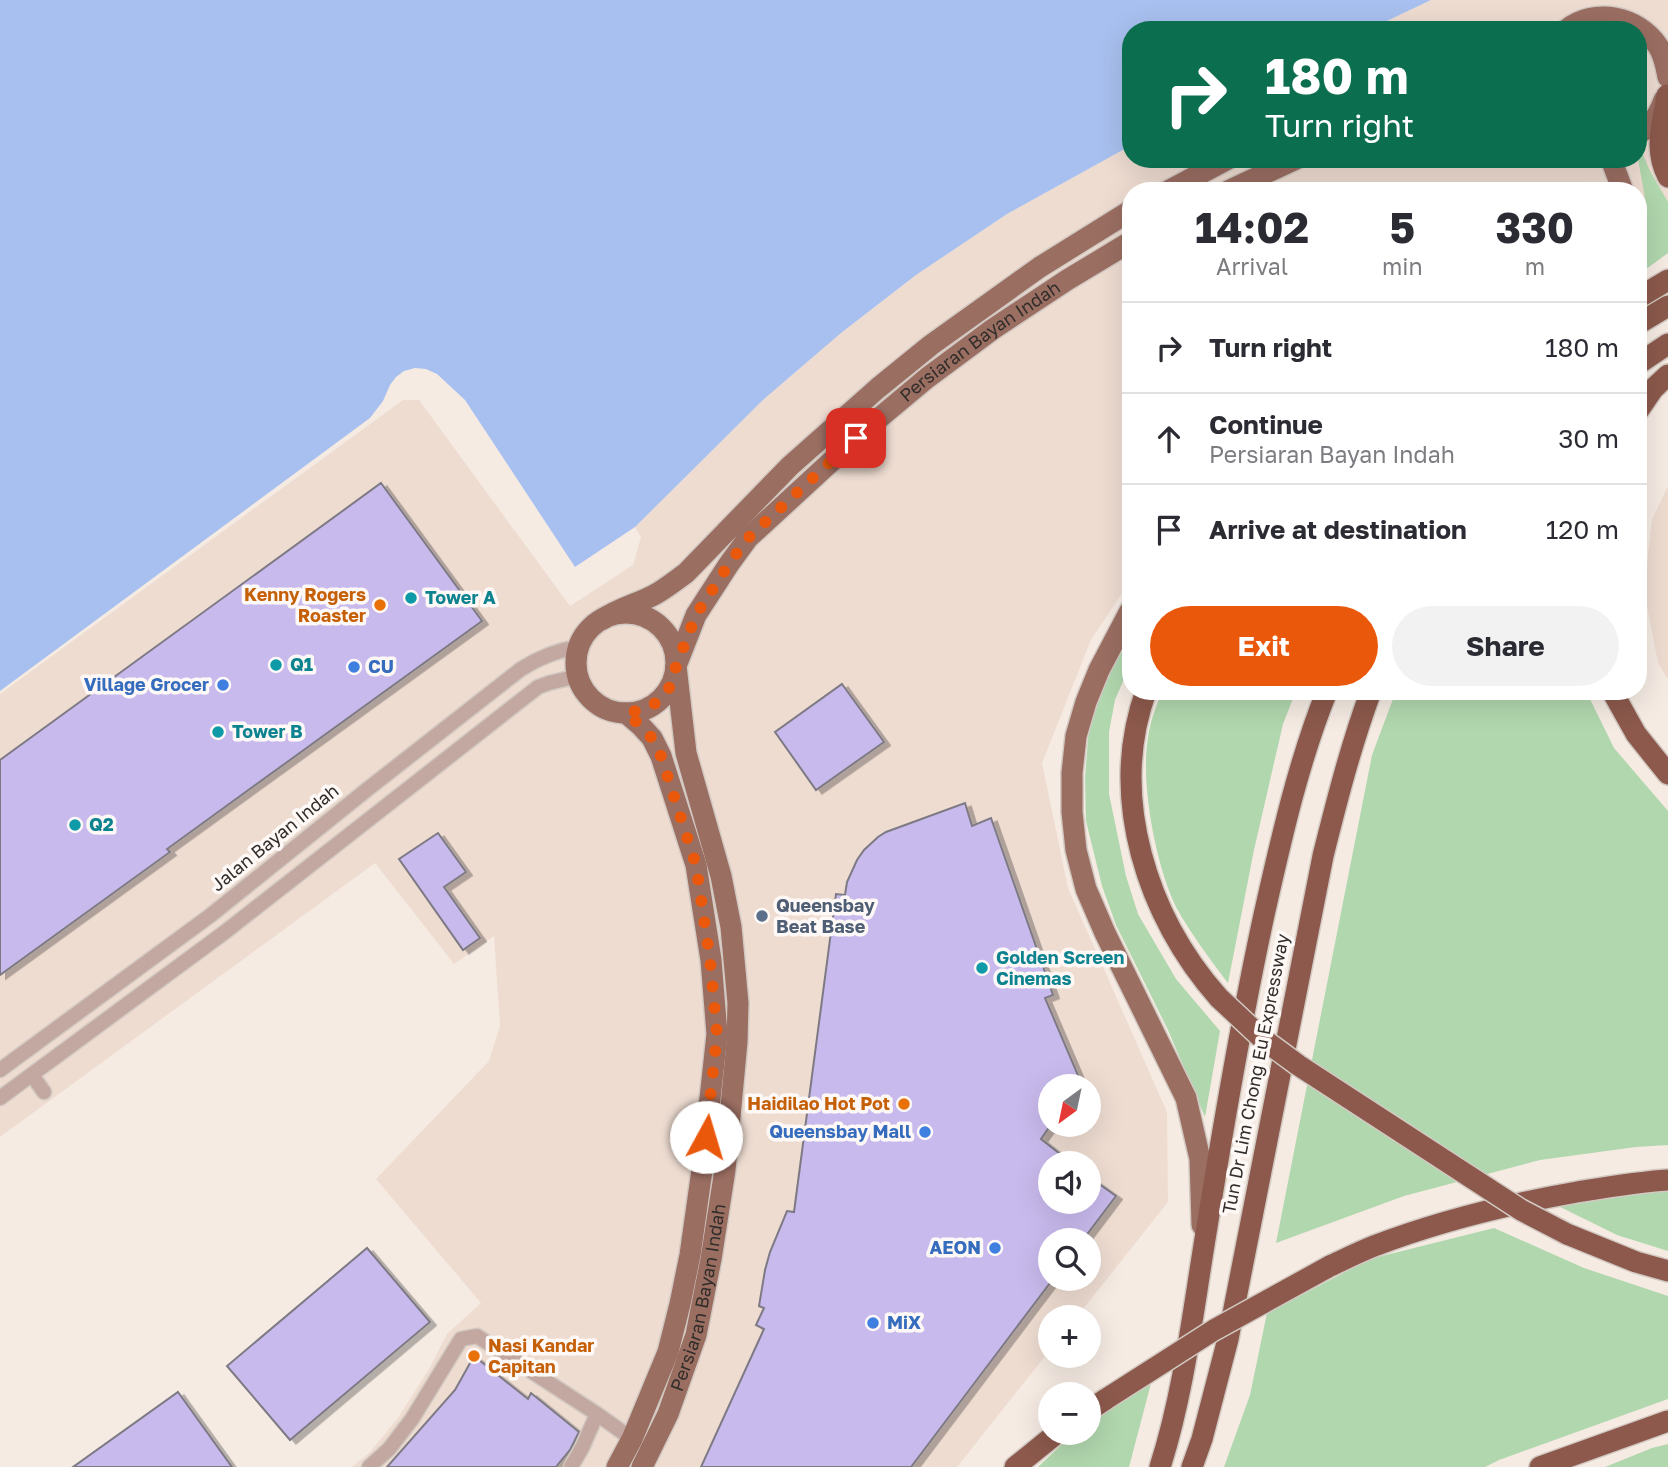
<!DOCTYPE html>
<meta charset="utf-8">
<style>
:root{--surface:#fff;--page:#f2f2f3;--text:#2b2b33;--muted:#7c7c81;--line:#e1e1e2;--accent:#ea580c}
body{margin:0;font-family:"Golos Text",sans-serif;background:var(--page);color:var(--text);height:100vh;display:flex;flex-direction:column;font-size:26px;white-space:nowrap}
*{box-sizing:border-box;margin:0}
p{font-size:23px;color:var(--muted)}
.icon{flex:none;width:38px;height:38px;fill:none;stroke:currentColor;stroke-width:2;stroke-linecap:round;stroke-linejoin:round}
.map{position:relative;flex:1;overflow:hidden}
.panel{position:absolute;left:1122px;top:182px;width:525px;height:518px;display:flex;flex-direction:column;background:var(--surface);border-radius:28px;box-shadow:0 7px 28px #0002}
.panel>*{flex:none}
.top-card{position:absolute;left:1122px;top:21px;width:525px;height:147px;border-radius:28px;box-shadow:0 7px 28px #0002;background:#0b6e4f;color:#fff;overflow:hidden}
.needle{width:46px;rotate:213deg}
.buttons{position:absolute;left:1038px;top:1074px;display:grid;gap:14px}
.buttons a{display:grid;place-items:center;width:63px;height:63px;border-radius:50%;background:var(--surface);box-shadow:0 7px 28px #0002;font-size:35px}
.pin{position:absolute;display:grid;place-items:center;width:60px;height:60px;color:#fff;margin:-30px;border-radius:14px;box-shadow:0 4px 10px #0006}
.me{position:absolute;width:77px;margin:-38px;rotate:6deg;stroke-linejoin:round;filter:drop-shadow(0 0 5px #0008)}
.turn{display:flex;align-items:center;gap:24px;height:147px;padding:0 28px;font-size:32px}
.turn .icon{width:91px;height:91px;stroke-width:2.5}
.turn b{display:block;font-size:49px;line-height:60px}
.eta{display:flex;justify-content:space-evenly;align-items:center;height:119px;text-align:center}
.eta b{font-size:42px;font-weight:700;line-height:49px}
.action{display:flex;gap:14px;margin-top:auto;padding:14px 28px}
.action a{flex:1;height:80px;border-radius:42px;background:var(--accent);color:#fff;font-size:28px;font-weight:700;line-height:80px;text-align:center}
.action a+a{background:var(--page);color:var(--text)}
ul{padding:0;list-style:none}
li{display:flex;align-items:center;gap:21px;height:91px;padding:0 28px;border-top:2px solid var(--line)}
li div{flex:1}
li b{display:block;font-size:26px}
li em{font-style:normal}
.map>svg:first-child{display:block}
.built{fill:#eedcd1;fill-rule:evenodd}
.green{fill:#b1d7ae}
.water{fill:#a8c0ef}
.building{fill:#c9baed;stroke:#7d7a84;stroke-width:2;filter:url(#shadow)}
.lines{fill:none;stroke-linecap:round;stroke-linejoin:round}
.street-casing{stroke:#d2c9c2;stroke-width:17}
.primary-casing{stroke:#d2c9c2;stroke-width:24}
.highway-casing{stroke:#d2c9c2;stroke-width:24}
.street{stroke:#c2a8a1;stroke-width:14}
.primary{stroke:#9b6e62;stroke-width:21}
.highway{stroke:#8c594c;stroke-width:21}
.highway-bridge-casing{stroke:#d2c9c2;stroke-width:24;stroke-linecap:butt}
.highway-bridge{stroke:#8c594c;stroke-width:21}
.route{stroke:#ea580c;stroke-width:12;stroke-dasharray:0 21.6}
.culture-dot{fill:#0f9aa8;stroke:#fef9f6;stroke-width:2.5}
.food-dot{fill:#e8710a;stroke:#fef9f6;stroke-width:2.5}
.shop-dot{fill:#3f7fe0;stroke:#fef9f6;stroke-width:2.5}
.service-dot{fill:#5c6f8a;stroke:#fef9f6;stroke-width:2.5}
.labels{text-anchor:middle;stroke-width:7;stroke-linejoin:round;paint-order:stroke}
.street-label{font-size:18px;fill:#312d2a;stroke:#fef9f6}
.food-label{font-size:18px;font-weight:bold;fill:#c56008;stroke:#fef9f6;text-anchor:end}
.culture-label{font-size:18px;font-weight:bold;fill:#0d838f;stroke:#fef9f6;text-anchor:start}
.shop-label{font-size:18px;font-weight:bold;fill:#366cbe;stroke:#fef9f6;text-anchor:end}
.service-label{font-size:18px;font-weight:bold;fill:#4e5e75;stroke:#fef9f6;text-anchor:start}
</style>
<div class="map">
<svg width="1668" height="1467" viewBox="0 0 1668 1467">
<defs>
<filter id="shadow"><feDropShadow dx="6" dy="3.5" stdDeviation="0" flood-color="#0004"/></filter>
</defs>
<rect width="100%" height="100%" fill="#f5ebe3"/>
<path class="built" d="M 1431,0 L 1668,0 L 1668,235 L 1638,251 L 1638,191 L 1130,191 L 1130,581 L 1091,640 L 1042,763 L 1068,888 L 1167,1112 L 1168,1202 L 1076,1318 L 1050,1318 L 1050,1350 L 957,1467 L 352,1467 L 370,1452 L 398,1418 L 429,1369 L 447,1334 L 481,1303 L 376,1179 L 489,1061 L 500,1026 L 494,936 L 454,964 L 375,863 L 0,1137 L 0,694 L 403,400 L 419,400 L 570,606 L 633,565 L 641,537 L 635,527 L 764,399 L 841,333 L 916,275 L 1007,214 L 1130,146 L 1130,159 L 1638,159 L 1638,30 L 1368,30 ZM 1050,1087 L 1088,1087 L 1088,1125 L 1050,1125 ZM 1050,1164 L 1088,1164 L 1088,1202 L 1050,1202 ZM 1050,1241 L 1088,1241 L 1088,1279 L 1050,1279 Z
M 1668,486 L 1668,680 L 1658,663 L 1644,591 L 1652,519 Z"/>
<path class="green" d="M 1638,150 L 1642,152 L 1650,171 L 1668,202 L 1668,253 L 1638,275 L 1638,248 L 1641,242 L 1647,209 L 1638,159 Z
M 1130,635 L 1130,665 L 1115,700 L 1109,732 L 1109,794 L 1126,876 L 1138,914 L 1176,979 L 1220,1031 L 1205,1117 L 1168,1030 L 1116,925 L 1102,886 L 1086,821 L 1085,778 L 1089,727 L 1107,679 Z
M 1162,691 L 1296,691 L 1283,724 L 1254,850 L 1228,983 C 1209,958 1191,934 1176,907 C 1156,866 1140,783 1148,738 C 1150,722 1156,706 1162,691 Z
M 1396,691 L 1586,691 L 1614,748 L 1668,811 L 1668,1145 L 1636,1147 L 1540,1160 L 1404,1196 L 1276,1243 L 1372,755 Z
M 1668,1190 L 1668,1251 L 1617,1235 L 1550,1202 Z
M 1494,1228 L 1584,1268 L 1668,1296 L 1668,1399 L 1499,1460 L 1485,1467 L 1224,1467 L 1250,1395 L 1267,1313 L 1370,1259 Z
M 1154,1372 L 1129,1467 L 1038,1467 L 1074,1433 L 1088,1433 L 1089,1422 Z
M 1668,1444 L 1668,1467 L 1605,1467 L 1652,1448 Z"/>
<path class="water" d="M 0,0 L 1431,0 L 1368,30 L 1130,30 L 1130,146 L 1007,214 L 916,275 L 841,333 L 764,399 L 635,527 L 575,567 L 465,400 L 437,374 L 426,369 L 415,368 L 404,371 L 396,377 L 390,385 L 383,401 L 370,418 L 0,691 Z"/>
<path class="building" d="M 381,483 L 482,621 L 167,849 L 170,852 L 0,975 L 0,760 Z
M 842,684 L 884,742 L 816,790 L 775,732 Z
M 965,803 L 972,826 L 991,818 L 1053,995 L 1045,998 L 1083,1087 L 1050,1087 L 1050,1126 L 1041,1139 L 1073,1164 L 1050,1164 L 1050,1202 L 1088,1202 L 1088,1176 L 1116,1196 L 1082,1241 L 1050,1241 L 1050,1283 L 911,1467 L 701,1467 L 764,1329 L 756,1325 L 764,1308 L 759,1306 L 765,1270 L 770,1252 L 787,1211 L 794,1212 L 836,894 L 845,895 L 847,882 L 857,860 L 864,850 L 878,837 L 886,832 Z
M 438,833 L 466,872 L 444,887 L 480,938 L 463,950 L 399,859 Z
M 367,1248 L 430,1322 L 290,1440 L 227,1366 Z
M 474,1356 L 528,1399 L 531,1393 L 579,1432 L 570,1450 L 556,1467 L 387,1467 L 455,1390 Z
M 178,1392 L 232,1467 L 73,1467 Z"/>
<g class="lines">
<g class="street-casing">
<path id="street" d="M 0,1070 L 211,915 L 369,788 L 521,669 C 540,657 557,650 579,647
M 32,1075 L 44,1092
M 0,1098 L 225,932 L 538,687 L 549,683 L 578,676
M 369,1467 L 389,1449 L 412,1419 L 461,1339 L 477,1336 L 597,1414 L 632,1439
M 571,1467 L 582,1448 L 597,1414"/>
</g>
<g class="primary-casing">
<g id="primary">
<path d="M 1566,30 C 1594,7 1638,16 1658,46 C 1664,55 1666,66 1668,77"/>
<path d="M 1638,134 C 1651,127 1659,114 1664,100"/>
<path d="M 1611,159 L 1623,191"/>
<path d="M 1168,191 L 1228,159"/>
<path d="M 1228,191 L 1296,159"/>
<path d="M 1130,611 L 1099,670 L 1086,702 L 1076,736 L 1072,773 L 1072,812 L 1076,850 L 1086,889 L 1105,933 L 1186,1098 L 1200,1159 L 1202,1225"/>
<circle cx="626" cy="663" r="50"/>
<path d="M 603,619 C 619,608 637,604 654,595 C 665,589 675,581 686,573 L 790,466 L 878,388 L 931,345 L 1040,267 L 1130,211"/>
<path d="M 617,1467 L 632,1439 L 668,1352 L 680,1304 L 690,1255 L 703,1163 L 717,1034 L 711,960 L 696,865 L 661,756 L 652,738 L 640,725 L 626,713"/>
<path id="s1" d="M 642,1467 L 668,1414 L 696,1335 L 711,1259 L 725,1170 L 737,1042 L 738,1003 L 731,927 L 721,876 L 686,753 L 676,666 L 696,615 L 729,564 L 748,538 L 872,424 L 927,378 L 993,329 L 1067,280 L 1130,242"/>
</g>
</g>
<g class="highway-casing">
<path id="highway" d="M 1667,95 C 1663,124 1653,148 1668,177
M 1638,298 L 1668,280
M 1638,324 L 1668,306
M 1638,364 L 1668,344
M 1638,411 L 1653,389 L 1668,375
M 1146,691 C 1108,797 1147,917 1219,998
M 1612,691 L 1636,734 L 1668,774
M 1567,1234 L 1636,1262 L 1668,1271
M 1330,1266 C 1345,1259 1359,1252 1374,1246 C 1439,1221 1509,1204 1577,1192 C 1608,1187 1637,1182 1668,1180
M 1088,1411 L 1106,1399
M 1015,1467 L 1057,1433
M 1160,1467 C 1184,1392 1193,1311 1206,1233 C 1223,1127 1241,1021 1264,915 C 1281,840 1298,763 1327,691
M 1192,1467 L 1202,1439 L 1228,1339 L 1323,856 C 1337,800 1351,745 1371,691
M 1540,1467 L 1668,1421"/>
</g>
<use href="#street" class="street"/>
<use href="#primary" class="primary"/>
<use href="#highway" class="highway"/>
<g class="highway-bridge-casing">
<path id="highway-bridge" d="M 1219,998 L 1264,1040 L 1298,1065 L 1521,1210 L 1567,1234
M 1106,1399 L 1214,1330 L 1330,1266"/>
</g>
<use href="#highway-bridge" class="highway-bridge"/>
</g>
<g class="lines">
<path class="route" d="M 706,1137 L 717,1034 L 710,960 L 696,865 L 661,756 L 652,738 L 640,725 L 626,713 L 641,710 L 654,704 L 666,694 L 673,680 L 676,666 L 696,615 L 729,564 L 748,538 L 856,438"/>
</g>
<g class="culture-dot">
<circle cx="411" cy="598" r="7"/>
<circle cx="276" cy="665" r="7"/>
<circle cx="218" cy="732" r="7"/>
<circle cx="75" cy="825" r="7"/>
<circle cx="982" cy="968" r="7"/>
</g>
<g class="food-dot">
<circle cx="380" cy="605" r="7"/>
<circle cx="904" cy="1104" r="7"/>
<circle cx="474" cy="1356" r="7"/>
</g>
<g class="shop-dot">
<circle cx="354" cy="667" r="7"/>
<circle cx="223" cy="685" r="7"/>
<circle cx="925" cy="1132" r="7"/>
<circle cx="995" cy="1248" r="7"/>
<circle cx="873" cy="1323" r="7"/>
</g>
<circle class="service-dot" cx="762" cy="916" r="7"/>
<g class="labels">
<g class="street-label">
<text dy="6" stroke="none"><textPath href="#s1" startOffset="1274">Persiaran Bayan Indah</textPath></text>
<text transform="translate(275 838) rotate(-39)" y="6">Jalan Bayan Indah</text>
<text transform="translate(1256 1074) rotate(-79)" y="6">Tun Dr Lim Chong Eu Expressway</text>
<text dy="6" stroke="none"><textPath href="#s1" startOffset="180">Persiaran Bayan Indah</textPath></text>
</g>
<g class="food-label">
<text x="366" y="601">Kenny Rogers<tspan x="366" dy="21">Roaster</tspan></text>
<text x="890" y="1110">Haidilao Hot Pot</text>
<text x="488" y="1352" text-anchor="start">Nasi Kandar<tspan x="488" dy="21">Capitan</tspan></text>
</g>
<g class="culture-label">
<text x="425" y="604">Tower A</text>
<text x="290" y="671">Q1</text>
<text x="232" y="738">Tower B</text>
<text x="89" y="831">Q2</text>
<text x="996" y="964">Golden Screen<tspan x="996" dy="21">Cinemas</tspan></text>
</g>
<g class="shop-label">
<text x="368" y="673" text-anchor="start">CU</text>
<text x="209" y="691">Village Grocer</text>
<text x="911" y="1138">Queensbay Mall</text>
<text x="981" y="1254">AEON</text>
<text x="887" y="1329" text-anchor="start">MiX</text>
</g>
<g class="service-label">
<text x="776" y="912">Queensbay<tspan x="776" dy="21">Beat Base</tspan></text>
</g>
</g>
</svg>
<div class="buttons">
<a><svg class="needle" viewBox="-14 -14 28 28"><path d="M0-13l5 13h-10z" fill="#e53935"/><path d="M0 13l5-13h-10z" fill="#7c7c81"/></svg></a>
<a><svg class="icon" aria-label="sound" viewBox="0 0 24 24"><path d="M4 9h4l5-4v14l-5-4H4zM17 9q2 3 0 6"/></svg></a>
<a><svg class="icon" aria-label="search" viewBox="0 0 24 24"><circle cx="10" cy="10" r="6"/><path d="M15 15l6 6"/></svg></a>
<a>+</a>
<a>−</a>
</div>
<div class="pin" style="left:856px;top:438px;background:#d93025"><svg class="icon" aria-label="arrive" viewBox="0 0 24 24"><path d="M6 21V4h12l-3 4 3 4H6"/></svg></div>
<svg class="me" style="left:706px;top:1137px" viewBox="-20 -20 40 40"><circle r="19" fill="#fff"/><path d="M0-13L10 11 0 6-10 11z" fill="#ea580c"/></svg>
<div class="top-card">
<div class="turn"><svg class="icon" aria-label="right" viewBox="0 0 24 24"><path d="M7 20v-9h11M14 6l5 5-5 5"/></svg><div><b>180 m</b>Turn right</div></div>
</div>
<section class="panel">
<div class="eta">
<div><b>14:02</b><p>Arrival</p></div>
<div><b>5</b><p>min</p></div>
<div><b>330</b><p>m</p></div>
</div>
<ul>
<li><svg class="icon" aria-label="right" viewBox="0 0 24 24"><path d="M7 20v-9h11M14 6l5 5-5 5"/></svg><div><b>Turn right</b></div><em>180 m</em></li>
<li><svg class="icon" aria-label="ahead" viewBox="0 0 24 24"><path d="M12 20V5M6 11l6-6 6 6"/></svg><div><b>Continue</b><p>Persiaran Bayan Indah</p></div><em>30 m</em></li>
<li><svg class="icon" aria-label="arrive" viewBox="0 0 24 24"><path d="M6 21V4h12l-3 4 3 4H6"/></svg><div><b>Arrive at destination</b></div><em>120 m</em></li>
</ul>
<div class="action"><a>Exit</a><a>Share</a></div>
</section>
</div>
